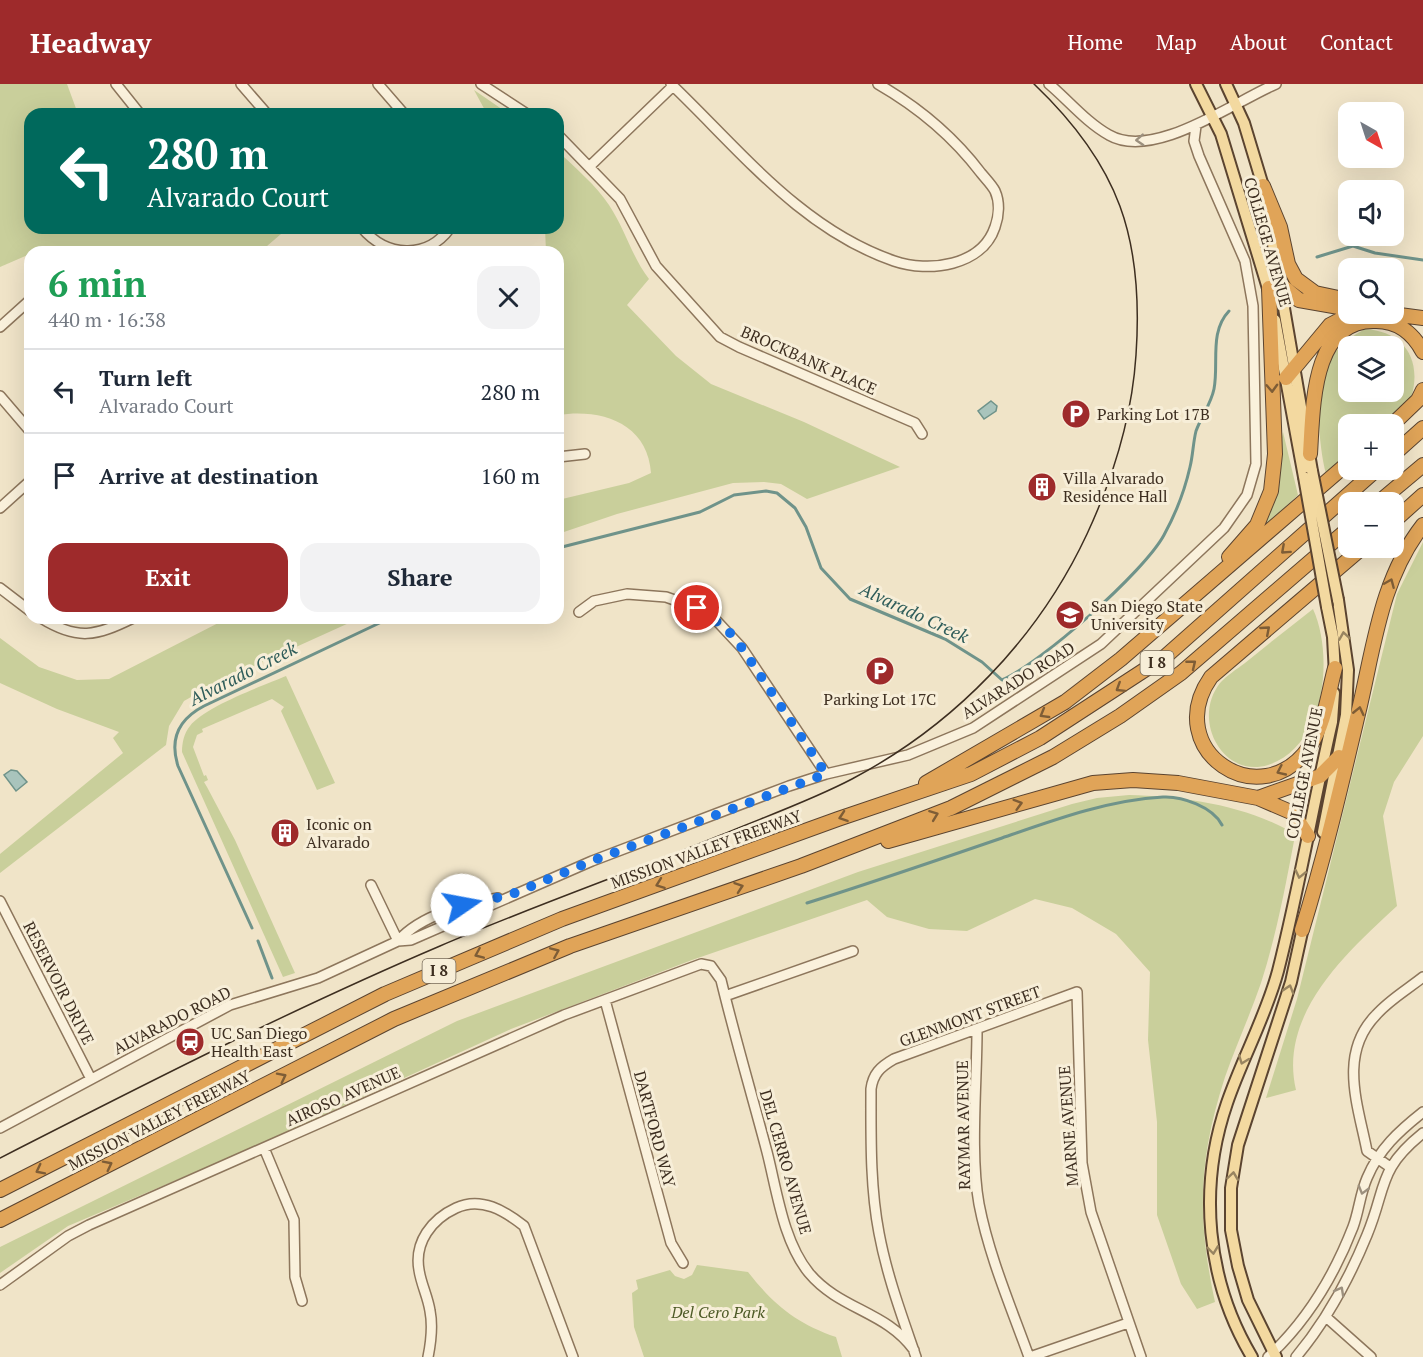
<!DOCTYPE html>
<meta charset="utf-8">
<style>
:root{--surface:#fff;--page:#f2f2f3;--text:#1f2937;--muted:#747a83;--line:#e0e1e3;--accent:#9e2a2b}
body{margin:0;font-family:"PT Serif",serif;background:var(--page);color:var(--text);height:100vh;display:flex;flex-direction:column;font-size:22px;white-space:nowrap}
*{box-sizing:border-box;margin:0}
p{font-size:20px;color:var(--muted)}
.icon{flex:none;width:33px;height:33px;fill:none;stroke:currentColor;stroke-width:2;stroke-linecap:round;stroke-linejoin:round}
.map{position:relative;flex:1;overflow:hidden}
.drawer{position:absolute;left:24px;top:162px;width:540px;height:378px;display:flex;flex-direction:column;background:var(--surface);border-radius:18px;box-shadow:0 6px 24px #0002}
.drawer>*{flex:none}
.guide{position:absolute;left:24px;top:24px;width:540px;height:126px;border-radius:18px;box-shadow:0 6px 24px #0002;background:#00695c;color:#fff;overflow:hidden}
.needle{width:39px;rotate:141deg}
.tools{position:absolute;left:1338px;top:18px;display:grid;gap:12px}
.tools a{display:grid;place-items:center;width:66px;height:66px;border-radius:12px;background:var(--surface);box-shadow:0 6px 24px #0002;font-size:30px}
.pin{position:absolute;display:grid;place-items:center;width:51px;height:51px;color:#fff;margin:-26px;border:3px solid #fff;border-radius:50%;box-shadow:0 2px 6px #0007}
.me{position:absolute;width:66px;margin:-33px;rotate:78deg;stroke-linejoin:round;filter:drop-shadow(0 0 4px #0008)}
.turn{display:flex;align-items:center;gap:21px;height:126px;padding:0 24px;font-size:27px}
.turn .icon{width:78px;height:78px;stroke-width:2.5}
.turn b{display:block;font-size:42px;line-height:51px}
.round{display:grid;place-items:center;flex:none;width:63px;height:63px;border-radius:18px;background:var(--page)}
.head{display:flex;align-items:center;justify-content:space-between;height:102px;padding:0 24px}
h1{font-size:36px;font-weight:700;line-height:45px;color:#1e9e55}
.button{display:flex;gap:12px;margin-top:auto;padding:12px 24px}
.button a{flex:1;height:69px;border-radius:18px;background:var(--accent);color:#fff;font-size:24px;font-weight:700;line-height:69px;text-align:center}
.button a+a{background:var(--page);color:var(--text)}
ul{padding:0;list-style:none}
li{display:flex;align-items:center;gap:18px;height:84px;padding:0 24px;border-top:2px solid var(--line)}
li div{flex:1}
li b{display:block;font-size:22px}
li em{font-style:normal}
header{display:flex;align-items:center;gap:36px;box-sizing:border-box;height:84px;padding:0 30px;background:var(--accent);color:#fff}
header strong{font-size:28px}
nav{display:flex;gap:33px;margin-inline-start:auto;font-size:21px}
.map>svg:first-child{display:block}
.green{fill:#c9cf9b;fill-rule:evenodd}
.water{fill:#a9c4bc;stroke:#6f938a;stroke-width:1.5}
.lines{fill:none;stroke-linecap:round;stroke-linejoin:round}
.stream{stroke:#6f938a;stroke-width:3}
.minor-casing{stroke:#8d765c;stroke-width:12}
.major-casing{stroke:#5b4430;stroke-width:14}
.highway-casing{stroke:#5b4430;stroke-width:16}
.minor{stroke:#faf1dc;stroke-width:9}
.major{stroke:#f3d9a0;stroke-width:10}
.highway{stroke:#e0a458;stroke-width:14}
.tram{stroke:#3d2e20;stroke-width:1.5}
.major-bridge-casing{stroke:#5b4430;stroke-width:14;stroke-linecap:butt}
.major-bridge{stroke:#f3d9a0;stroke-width:10}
.oneway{stroke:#9c907e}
.oneway2{stroke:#7e5d36}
.oneway3{stroke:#988460}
.route{stroke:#1a73e8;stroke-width:10;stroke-dasharray:0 18}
.labels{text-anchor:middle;stroke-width:6;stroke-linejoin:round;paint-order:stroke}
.shield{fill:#f7eed8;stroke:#756857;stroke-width:1.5}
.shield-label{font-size:15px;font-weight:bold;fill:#3d2e20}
.street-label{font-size:16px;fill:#3d2e20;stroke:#f7eed8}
.poi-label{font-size:16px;fill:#3d2e20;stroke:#f7eed8;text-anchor:start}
.park-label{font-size:16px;font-style:italic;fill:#4d5a26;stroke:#f7eed8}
.water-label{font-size:18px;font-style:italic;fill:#2f5d5a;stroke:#f7eed8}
</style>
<header>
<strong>Headway</strong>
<nav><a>Home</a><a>Map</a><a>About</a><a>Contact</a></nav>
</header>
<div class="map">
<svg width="1423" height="1273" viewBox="0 0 1423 1273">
<rect width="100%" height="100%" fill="#f0e4c8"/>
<path class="green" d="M 0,0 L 67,0 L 78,30 L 30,30 L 30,144 L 288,144 L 260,168 L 83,168 L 52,164 L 30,168 L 30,170 L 0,183 Z
M 474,6 L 509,30 L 487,30 Z
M 558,67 C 575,84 596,101 609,121 C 625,145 632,173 649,195 L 627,221 L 676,272 L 711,300 L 804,338 L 900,383 L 807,415 L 781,400 L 764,398 L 733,399 L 617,430 L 558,450 L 558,416 L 629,399 L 651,389 C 648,339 601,324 558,331 L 558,168 L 546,168 L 545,144 L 558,144 Z
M 1365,245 C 1403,247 1423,275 1411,314 C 1405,324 1394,333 1385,340 L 1348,340 L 1348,371 L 1326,390 C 1318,359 1313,298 1333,271 C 1342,259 1352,252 1365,245 ZM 1348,262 L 1394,262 L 1394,308 L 1348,308 Z
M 1283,348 L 1298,411 L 1266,441 Z
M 1423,458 L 1423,652 L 1394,698 L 1383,732 L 1397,822 C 1347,868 1278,930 1296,1006 L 1266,1014 L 1297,915 L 1397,510 Z
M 1313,525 C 1334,571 1326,662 1268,681 C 1223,695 1191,636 1220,599 C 1226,592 1237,585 1245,579 C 1267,561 1290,543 1313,525 Z
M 228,534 L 360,534 L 212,601 L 184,617 L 169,642 L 166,661 L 0,789 L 0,770 L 123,669 L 113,654 L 119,648 L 57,625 L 0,599 L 0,554 L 39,583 L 77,596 L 109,595 Z
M 286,592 L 335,699 L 317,706 L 281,627 L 284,623 L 272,615 L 202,645 L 203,648 L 197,651 L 193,663 L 204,692 L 206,691 L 208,696 L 204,698 L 207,703 L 235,756 L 295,889 L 283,893 L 182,668 C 182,659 184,649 190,642 C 204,623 262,602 286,592 Z
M 1129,711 C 1182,712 1243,721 1290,747 L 1294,757 C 1285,805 1276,852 1261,899 C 1250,931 1236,962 1225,993 C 1198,1076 1197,1134 1215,1218 L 1197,1225 L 1181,1200 L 1157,1131 L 1157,1038 L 1148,956 L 1150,888 L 1116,850 L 1072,824 L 1035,815 L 967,847 L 929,845 L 887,833 L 867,816 L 692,876 L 511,945 L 245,1067 L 68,1142 L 0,1189 L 0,1163 L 457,937 L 858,788 L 1072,720 L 1097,714 Z
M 697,1181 L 748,1188 C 774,1221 796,1239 836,1253 L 842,1273 L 644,1273 L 634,1243 L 632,1209 L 638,1205 L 636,1196 L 670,1186 L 675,1192 L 684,1195 L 692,1191 Z"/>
<path class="water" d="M 991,317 L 997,322 L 996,327 L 984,335 L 978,327 Z
M 11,686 L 17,687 L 27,698 L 16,707 L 4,691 Z"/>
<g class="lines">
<path class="stream" d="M 1317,173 L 1353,162 L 1375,169 L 1423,176
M 558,464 L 700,428 L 734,411 L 766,407 L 777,409 L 795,424 L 806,443 L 821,484 L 850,515 L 945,555 L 982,578 L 1002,596 C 1041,579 1144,488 1164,451 C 1175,431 1185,405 1190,383 C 1193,371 1193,359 1196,347 C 1201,333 1211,320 1214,305 C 1219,279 1209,248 1229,227
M 807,819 C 871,799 935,777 999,755 C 1051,737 1107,716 1163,713 C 1182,712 1213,723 1222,741
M 252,844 L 178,682 C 169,654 179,635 204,622 L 390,534
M 258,857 L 272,894"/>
<g class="minor-casing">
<path id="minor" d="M 116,0 L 140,30
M 241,0 L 267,30
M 378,0 L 404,30
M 481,0 L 527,30
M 671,0 C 740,66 801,145 894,177 C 929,189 982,182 995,143 C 999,132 1000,118 995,107 C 992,101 985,94 981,89 C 953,52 918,23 878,0
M 1049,0 C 1068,16 1087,39 1109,51 C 1154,77 1235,17 1276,0
M 558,51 L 620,115 L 656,182 L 720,253 L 739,263 L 915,339 L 922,350
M 590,82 L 673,2
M 362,144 C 386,173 427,176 450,144
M 0,243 L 30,216
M 0,312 L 30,347
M 558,373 L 585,370
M 0,424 L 30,397
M 0,504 L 30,527
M 579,528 L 594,517 L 627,510 L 666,513 L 697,524 L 714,534 L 742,564 L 826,690
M 41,534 C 78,557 96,552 133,534
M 371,801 L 398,857
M 0,817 L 91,995
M 398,857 C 422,830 464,821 498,814
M 725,912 L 853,867
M 605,916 L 671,1159 L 683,1179
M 977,946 C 977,998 970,1070 979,1120 C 989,1172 1011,1223 1029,1273
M 0,1044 L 230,921 L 318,894 L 398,857 L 411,856 L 592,777 L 789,702 L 826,690 L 908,671 L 973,644 L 1101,560 L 1224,444 L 1247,411 L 1256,380 L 1253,222 L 1245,177 L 1199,72 L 1194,57 L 1196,42
M 264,1064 L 294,1136 L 295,1193 L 302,1217
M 1390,1083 L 1367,1067 C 1358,1021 1338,970 1376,931 C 1389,916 1408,905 1423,893
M 0,1201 L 68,1152 L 89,1141 L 564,931 L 701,880 L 711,882 L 721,896 C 735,954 752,1011 767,1068 C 777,1107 783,1157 809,1189 C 840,1226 886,1227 914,1266
M 1326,1233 L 1371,1273
M 428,1273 C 431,1258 433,1242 430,1227 C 428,1213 421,1200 419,1186 C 414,1158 432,1135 456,1124 C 481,1112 505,1127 524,1142 L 573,1273
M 916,1273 C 902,1232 887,1192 879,1149 C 870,1102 871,1053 871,1005 C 873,990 880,983 894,975 L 1077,908 L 1082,1079 L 1091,1128 L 1141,1273
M 1030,1273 L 1128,1239
M 1268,1273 C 1307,1237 1334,1192 1353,1143 C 1359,1127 1360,1110 1367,1094 C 1379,1065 1399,1047 1423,1028
M 1296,1273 C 1327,1236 1349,1195 1367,1151 C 1387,1103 1377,1086 1423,1049"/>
</g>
<g class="major-casing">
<path id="major" d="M 1196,0 L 1221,50 L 1270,211
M 1226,0 L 1244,39 L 1263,102 L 1312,387
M 1275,236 L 1304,393
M 1327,523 L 1333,553 L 1335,590
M 1323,748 L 1346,631 L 1348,586 L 1338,516
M 1252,1273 C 1206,1196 1198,1103 1227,1019 C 1242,975 1266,932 1278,887 C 1299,805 1313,721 1332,638 L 1334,609
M 1276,1273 L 1248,1216 L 1238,1182 L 1231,1146 L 1231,1104 L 1238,1061 L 1291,898 L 1304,839"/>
</g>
<g class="highway-casing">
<path id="highway" d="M 1263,102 L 1280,143 L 1288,180 L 1296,195 L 1315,209 L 1348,216
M 1281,201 L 1299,216 L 1339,223
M 1392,230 L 1423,234
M 1286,294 L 1330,241 L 1351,230
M 1393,340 L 1418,316 L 1423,306
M 1310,370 C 1313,326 1311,234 1376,237 C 1397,237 1413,249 1423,268
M 1394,370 L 1423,344
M 1379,418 L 1423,381
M 1394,437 L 1423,411
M 1229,473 L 1257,441 L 1271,407 L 1275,370 L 1269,204
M 1335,584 C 1328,610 1325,639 1310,662 C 1261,734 1160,666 1211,593 L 1362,464
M 926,699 L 1065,618 L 1121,575 L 1348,379
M 1258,714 L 1320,692 L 1339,673
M 888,757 L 1093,699 L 1133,696 L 1178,699 L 1258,714 L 1293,729 L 1308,752
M 1302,846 C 1324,775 1341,702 1358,630 C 1374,564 1380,496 1423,441
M 0,1106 L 385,910 L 562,835 L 838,735 L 971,690 L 1040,654 L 1166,572 L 1376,386
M 0,1136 L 394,935 L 570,862 L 801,782 L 951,724 L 1053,673 L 1120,632 L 1181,589 L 1348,445"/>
</g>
<use href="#minor" class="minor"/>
<use href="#major" class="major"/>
<use href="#highway" class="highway"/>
<path class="tram" d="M 0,1074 C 145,1000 290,926 440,862 C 533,822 628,789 721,751 C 764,733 810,717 852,695 C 954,641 1038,555 1087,450 C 1113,394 1132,332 1136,271 C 1144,154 1119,81 1034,0"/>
<g class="major-bridge-casing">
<path id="major-bridge" d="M 1312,387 L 1338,516
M 1304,393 L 1327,523"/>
</g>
<use href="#major-bridge" class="major-bridge"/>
</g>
<defs><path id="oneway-chevron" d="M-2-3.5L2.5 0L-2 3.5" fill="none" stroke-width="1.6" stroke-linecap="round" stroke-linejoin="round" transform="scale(1.5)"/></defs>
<g class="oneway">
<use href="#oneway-chevron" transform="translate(1140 56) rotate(177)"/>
<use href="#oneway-chevron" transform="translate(1363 1106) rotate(106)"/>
<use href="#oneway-chevron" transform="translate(1340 1207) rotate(-61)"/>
</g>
<g class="oneway2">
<use href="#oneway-chevron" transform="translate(1272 304) rotate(88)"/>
<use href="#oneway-chevron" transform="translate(1285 466) rotate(138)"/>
<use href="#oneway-chevron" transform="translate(1390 499) rotate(-67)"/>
<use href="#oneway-chevron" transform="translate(1266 546) rotate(-41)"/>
<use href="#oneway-chevron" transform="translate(1192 580) rotate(-39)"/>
<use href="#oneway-chevron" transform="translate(1120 604) rotate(148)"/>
<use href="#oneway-chevron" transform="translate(1359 627) rotate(-77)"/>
<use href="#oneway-chevron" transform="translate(1044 630) rotate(150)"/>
<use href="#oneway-chevron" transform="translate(1281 687) rotate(155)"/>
<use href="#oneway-chevron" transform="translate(1018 720) rotate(-16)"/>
<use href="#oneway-chevron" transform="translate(934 731) rotate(-21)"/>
<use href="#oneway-chevron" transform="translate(843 733) rotate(161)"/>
<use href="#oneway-chevron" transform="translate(660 800) rotate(160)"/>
<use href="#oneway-chevron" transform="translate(739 803) rotate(-19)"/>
<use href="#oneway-chevron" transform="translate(555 868) rotate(-23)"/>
<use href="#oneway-chevron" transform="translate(479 870) rotate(157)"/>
<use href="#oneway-chevron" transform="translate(282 993) rotate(-27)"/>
<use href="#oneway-chevron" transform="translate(108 1081) rotate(-27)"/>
<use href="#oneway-chevron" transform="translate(40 1086) rotate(153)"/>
</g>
<g class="oneway3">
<use href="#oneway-chevron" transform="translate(1344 552) rotate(-99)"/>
<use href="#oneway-chevron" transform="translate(1300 790) rotate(103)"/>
<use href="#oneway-chevron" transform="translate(1289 905) rotate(-73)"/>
<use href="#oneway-chevron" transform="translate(1243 976) rotate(111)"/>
<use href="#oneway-chevron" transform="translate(1233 1092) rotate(-82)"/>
<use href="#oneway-chevron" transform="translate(1213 1166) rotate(83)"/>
</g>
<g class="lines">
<path class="route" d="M 462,821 L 510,811 L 592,777 L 826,690 L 742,564 L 726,544 L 697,524"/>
</g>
<defs>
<g id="parking-disc" transform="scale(1.5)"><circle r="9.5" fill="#9e2a2b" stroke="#f7eed8"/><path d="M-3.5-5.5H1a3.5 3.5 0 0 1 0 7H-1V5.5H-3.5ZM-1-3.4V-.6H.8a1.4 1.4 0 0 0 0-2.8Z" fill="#fff"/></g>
<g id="building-disc" transform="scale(1.5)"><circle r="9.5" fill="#9e2a2b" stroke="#f7eed8"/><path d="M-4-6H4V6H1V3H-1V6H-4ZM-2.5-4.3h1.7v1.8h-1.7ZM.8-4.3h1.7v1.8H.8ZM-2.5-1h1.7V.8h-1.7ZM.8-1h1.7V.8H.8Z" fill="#fff"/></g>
<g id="university-disc" transform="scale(1.5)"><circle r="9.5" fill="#9e2a2b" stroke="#f7eed8"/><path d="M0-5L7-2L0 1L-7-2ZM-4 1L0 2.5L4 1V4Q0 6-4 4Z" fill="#fff"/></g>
<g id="station-disc" transform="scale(1.5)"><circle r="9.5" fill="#9e2a2b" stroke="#f7eed8"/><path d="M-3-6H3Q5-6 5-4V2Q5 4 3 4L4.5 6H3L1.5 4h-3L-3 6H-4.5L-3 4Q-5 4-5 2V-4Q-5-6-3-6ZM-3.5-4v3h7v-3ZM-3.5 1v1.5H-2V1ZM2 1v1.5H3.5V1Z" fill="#fff"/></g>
</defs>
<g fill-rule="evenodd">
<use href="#parking-disc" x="1076" y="330"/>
<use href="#building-disc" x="1042" y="403"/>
<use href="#university-disc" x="1070" y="531"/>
<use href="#parking-disc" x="880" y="587"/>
<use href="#building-disc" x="285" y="749"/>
<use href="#station-disc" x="190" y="958"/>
</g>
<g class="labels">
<g class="shield">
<rect x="1140.5" y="567" width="33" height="24" rx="4.5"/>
<rect x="422.5" y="875" width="33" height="24" rx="4.5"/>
</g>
<g class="shield-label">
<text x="1157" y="584">I 8</text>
<text x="439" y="892">I 8</text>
</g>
<g class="street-label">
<text transform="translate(1268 158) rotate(74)" y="6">COLLEGE AVENUE</text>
<text transform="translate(809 276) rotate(24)" y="6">BROCKBANK PLACE</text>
<text transform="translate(1018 596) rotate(-32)" y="6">ALVARADO ROAD</text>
<text transform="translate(1304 689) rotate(-79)" y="6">COLLEGE AVENUE</text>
<text transform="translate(706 765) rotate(-20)" y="6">MISSION VALLEY FREEWAY</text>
<text transform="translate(59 899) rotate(63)" y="6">RESERVOIR DRIVE</text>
<text transform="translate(970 932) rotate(-20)" y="6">GLENMONT STREET</text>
<text transform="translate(172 936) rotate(-27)" y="6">ALVARADO ROAD</text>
<text transform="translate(343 1012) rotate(-24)" y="6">AIROSO AVENUE</text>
<text transform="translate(159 1036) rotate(-27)" y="6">MISSION VALLEY FREEWAY</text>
<text transform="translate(963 1041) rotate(-91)" y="6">RAYMAR AVENUE</text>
<text transform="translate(1068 1042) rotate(-94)" y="6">MARNE AVENUE</text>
<text transform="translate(655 1045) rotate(75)" y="6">DARTFORD WAY</text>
<text transform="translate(786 1078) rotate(74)" y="6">DEL CERRO AVENUE</text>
</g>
<g class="poi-label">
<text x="1097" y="336">Parking Lot 17B</text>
<text x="1063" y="400">Villa Alvarado<tspan x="1063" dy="18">Residence Hall</tspan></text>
<text x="1091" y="528">San Diego State<tspan x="1091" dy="18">University</tspan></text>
<text x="880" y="621" text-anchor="middle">Parking Lot 17C</text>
<text x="306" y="746">Iconic on<tspan x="306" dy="18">Alvarado</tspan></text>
<text x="211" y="955">UC San Diego<tspan x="211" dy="18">Health East</tspan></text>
</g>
<g class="park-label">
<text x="718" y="1234">Del Cero Park</text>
</g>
<g class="water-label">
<text transform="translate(914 529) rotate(25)" y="6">Alvarado Creek</text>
<text transform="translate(243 590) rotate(-27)" y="6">Alvarado Creek</text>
</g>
</g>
</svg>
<div class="tools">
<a><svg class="needle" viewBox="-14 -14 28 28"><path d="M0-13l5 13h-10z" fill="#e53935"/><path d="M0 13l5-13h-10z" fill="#747a83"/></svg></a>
<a><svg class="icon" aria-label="sound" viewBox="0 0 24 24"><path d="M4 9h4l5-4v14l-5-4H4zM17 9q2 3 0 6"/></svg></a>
<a><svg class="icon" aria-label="search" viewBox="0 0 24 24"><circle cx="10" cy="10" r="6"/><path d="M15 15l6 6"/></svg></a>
<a><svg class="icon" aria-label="layers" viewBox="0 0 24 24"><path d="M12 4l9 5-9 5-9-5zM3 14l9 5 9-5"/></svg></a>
<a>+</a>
<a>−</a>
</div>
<div class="pin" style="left:697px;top:524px;background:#d93025"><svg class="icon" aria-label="arrive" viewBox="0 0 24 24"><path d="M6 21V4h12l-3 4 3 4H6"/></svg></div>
<svg class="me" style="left:462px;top:821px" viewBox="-20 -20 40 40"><circle r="19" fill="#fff"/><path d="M0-13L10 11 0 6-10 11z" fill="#1a73e8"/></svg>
<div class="guide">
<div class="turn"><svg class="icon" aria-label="left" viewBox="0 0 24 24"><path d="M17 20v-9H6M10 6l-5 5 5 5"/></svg><div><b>280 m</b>Alvarado Court</div></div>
</div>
<section class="drawer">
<div class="head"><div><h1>6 min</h1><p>440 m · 16:38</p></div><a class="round"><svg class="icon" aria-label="close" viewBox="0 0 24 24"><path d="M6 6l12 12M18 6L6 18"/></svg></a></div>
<ul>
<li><svg class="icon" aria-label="left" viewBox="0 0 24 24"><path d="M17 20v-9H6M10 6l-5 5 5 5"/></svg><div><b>Turn left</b><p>Alvarado Court</p></div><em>280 m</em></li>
<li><svg class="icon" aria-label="arrive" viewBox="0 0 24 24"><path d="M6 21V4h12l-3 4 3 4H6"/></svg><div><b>Arrive at destination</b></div><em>160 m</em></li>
</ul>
<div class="button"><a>Exit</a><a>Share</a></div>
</section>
</div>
